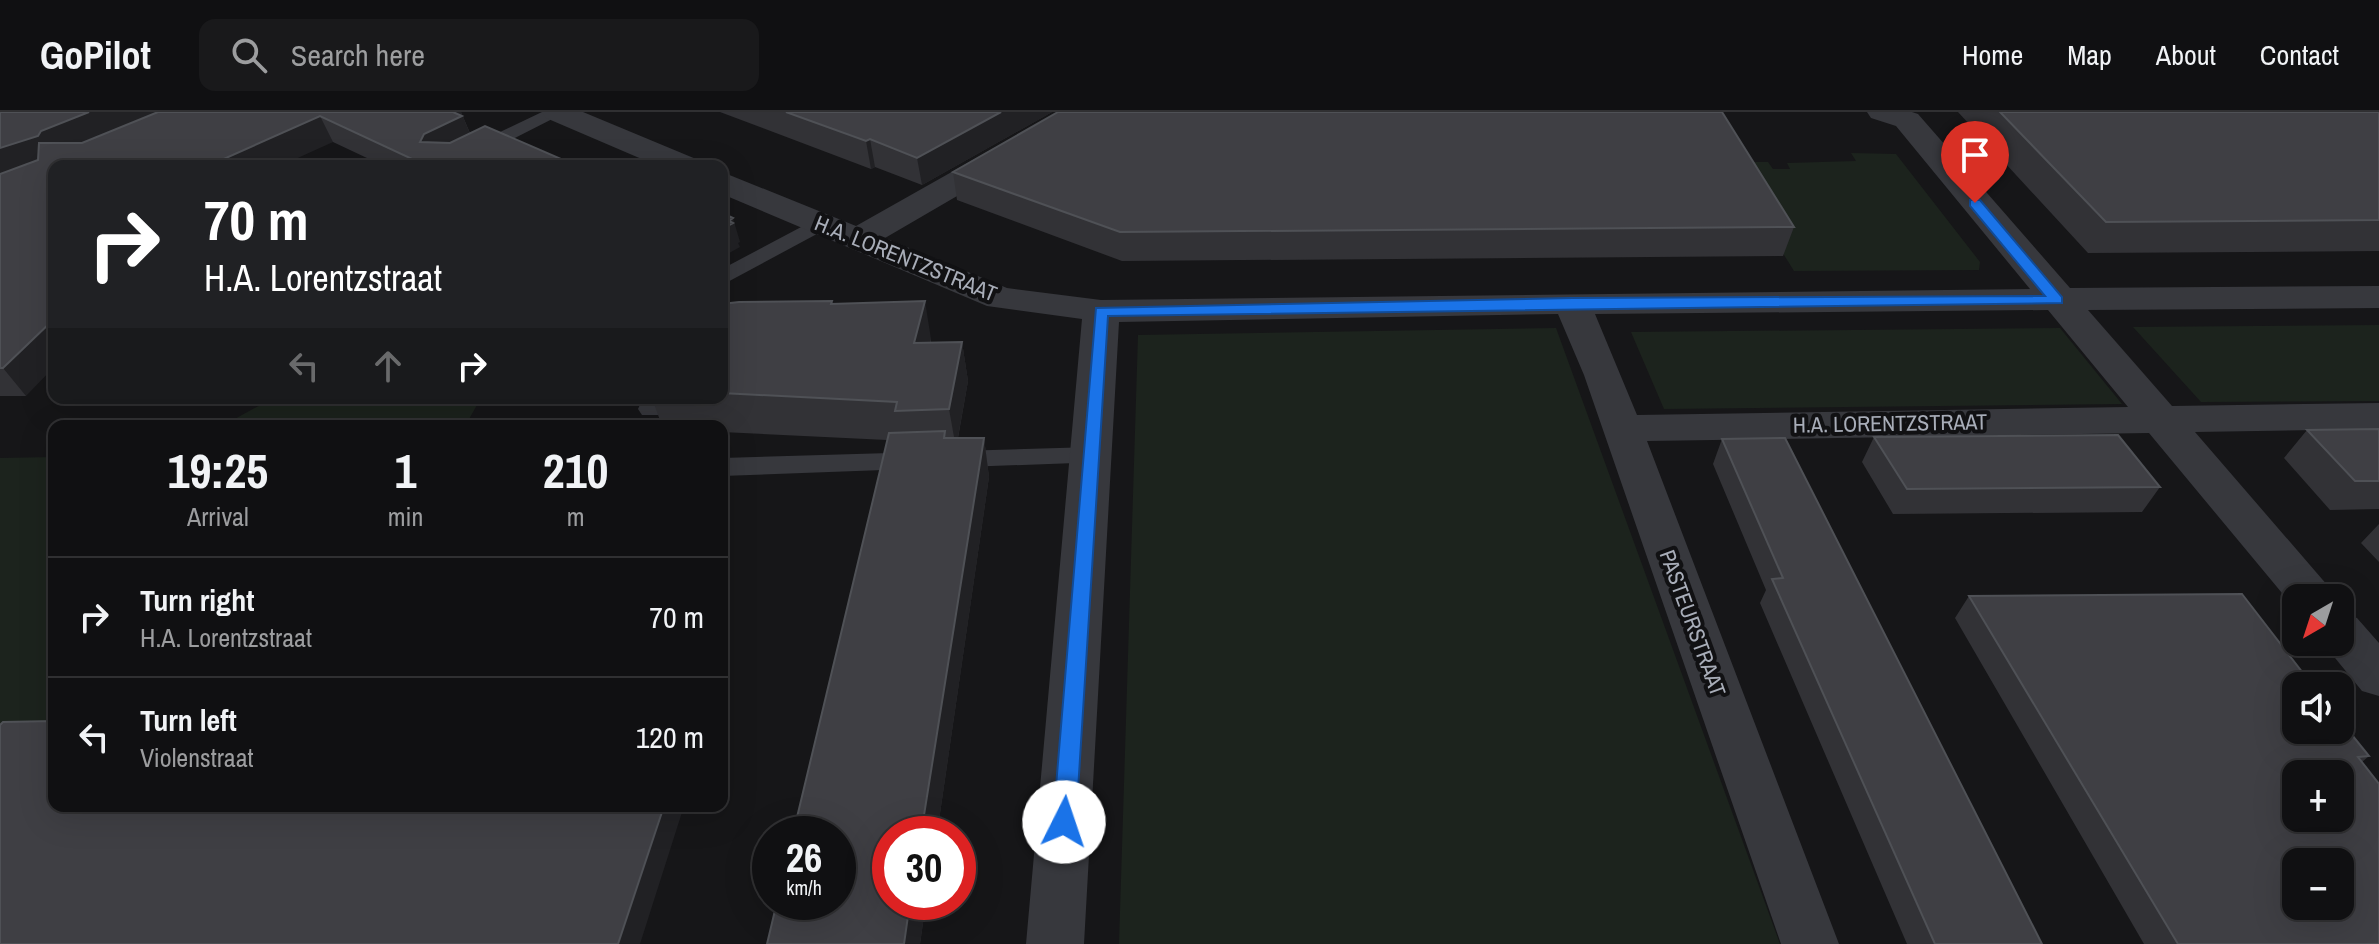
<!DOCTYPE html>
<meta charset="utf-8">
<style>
:root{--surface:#101012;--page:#19191b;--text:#f1f3f6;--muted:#9c9d9f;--line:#303032}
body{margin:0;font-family:"Archivo Narrow",sans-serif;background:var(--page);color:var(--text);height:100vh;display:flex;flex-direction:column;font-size:30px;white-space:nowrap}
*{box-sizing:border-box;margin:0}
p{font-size:26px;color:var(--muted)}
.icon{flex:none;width:44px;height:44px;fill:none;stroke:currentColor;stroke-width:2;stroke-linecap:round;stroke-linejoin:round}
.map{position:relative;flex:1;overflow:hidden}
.side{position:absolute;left:48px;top:308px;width:680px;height:392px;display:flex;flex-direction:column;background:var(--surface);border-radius:16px;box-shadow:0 8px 32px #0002,0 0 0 2px var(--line)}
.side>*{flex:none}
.top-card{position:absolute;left:48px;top:48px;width:680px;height:244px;border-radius:16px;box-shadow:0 8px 32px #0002,0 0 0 2px var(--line);background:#202124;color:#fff;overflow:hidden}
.needle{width:52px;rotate:219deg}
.fabs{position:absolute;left:2282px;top:472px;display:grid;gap:16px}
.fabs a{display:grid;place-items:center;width:72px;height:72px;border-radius:16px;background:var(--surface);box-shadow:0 8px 32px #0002,0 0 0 2px var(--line);font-size:40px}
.speed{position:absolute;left:752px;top:704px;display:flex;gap:16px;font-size:40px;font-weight:700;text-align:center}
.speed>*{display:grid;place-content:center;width:104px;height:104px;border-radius:50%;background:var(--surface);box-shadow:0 8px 32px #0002,0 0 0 2px var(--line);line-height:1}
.speed small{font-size:20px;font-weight:400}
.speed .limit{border:12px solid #d22;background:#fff;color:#111}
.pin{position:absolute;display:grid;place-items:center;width:68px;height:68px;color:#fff;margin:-82px -34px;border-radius:50% 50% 50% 0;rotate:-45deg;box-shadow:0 0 8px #0007}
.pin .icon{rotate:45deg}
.me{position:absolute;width:88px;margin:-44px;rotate:4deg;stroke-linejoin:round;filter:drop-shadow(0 0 6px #0008)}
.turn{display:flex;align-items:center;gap:28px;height:168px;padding:0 24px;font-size:36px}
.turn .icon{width:104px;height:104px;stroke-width:2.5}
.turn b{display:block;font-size:56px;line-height:68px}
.lanes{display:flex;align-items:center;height:76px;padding:0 24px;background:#0003;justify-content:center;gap:40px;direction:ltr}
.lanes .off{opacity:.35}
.eta{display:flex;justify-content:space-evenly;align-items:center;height:136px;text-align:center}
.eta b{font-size:48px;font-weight:700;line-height:56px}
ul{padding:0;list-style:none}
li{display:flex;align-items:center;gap:24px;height:120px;padding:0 24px;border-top:2px solid var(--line)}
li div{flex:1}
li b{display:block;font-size:30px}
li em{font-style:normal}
header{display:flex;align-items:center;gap:48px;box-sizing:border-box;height:112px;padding:0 40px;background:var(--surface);border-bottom:2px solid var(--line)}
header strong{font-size:38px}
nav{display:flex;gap:44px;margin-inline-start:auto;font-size:28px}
.search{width:560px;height:72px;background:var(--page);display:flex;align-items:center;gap:20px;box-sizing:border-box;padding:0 28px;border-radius:16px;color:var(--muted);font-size:30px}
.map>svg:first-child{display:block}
.green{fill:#1c231d}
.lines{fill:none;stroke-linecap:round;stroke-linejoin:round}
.lane{fill:#37383d;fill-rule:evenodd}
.street{fill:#37383d;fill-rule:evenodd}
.wall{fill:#323236}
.shaded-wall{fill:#212124}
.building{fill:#3f3f44;stroke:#4f5156;stroke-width:2;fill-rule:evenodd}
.route{fill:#1a73e8;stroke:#114b97;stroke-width:2}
.labels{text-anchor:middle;stroke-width:8;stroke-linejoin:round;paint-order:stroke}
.street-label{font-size:22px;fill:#a8adb8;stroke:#111113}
</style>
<header>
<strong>GoPilot</strong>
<div class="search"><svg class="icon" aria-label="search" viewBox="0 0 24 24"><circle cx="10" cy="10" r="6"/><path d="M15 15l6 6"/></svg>Search here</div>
<nav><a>Home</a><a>Map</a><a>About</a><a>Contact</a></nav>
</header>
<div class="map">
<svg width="2379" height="832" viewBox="0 0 2379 832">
<rect width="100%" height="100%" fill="#161618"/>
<path class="green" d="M 1851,41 L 1896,42 L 1980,150 L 1979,158 L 1794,159 L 1761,106 L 1743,50 L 1768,50 L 1773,57 L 1790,57 L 1787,51 L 1856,49 Z
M 2379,213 L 2379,289 L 2201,290 L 2133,215 Z
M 1556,216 L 1780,832 L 1119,832 L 1138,223 Z
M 2060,216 L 2122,292 L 1664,297 L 1631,220 Z
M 273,286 L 481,286 L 465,314 L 222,314 Z
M 54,345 L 54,638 L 0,638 L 0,346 Z"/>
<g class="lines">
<path class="lane" d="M 542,0 L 566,0 L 460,54 L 434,54 L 437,50 Z
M 820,105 L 828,106 L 831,111 L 828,116 L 722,173 L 722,157 Z
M 643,286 L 669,286 L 660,303 L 642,303 L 638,297 Z
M 1093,335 L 1102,338 L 1106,344 L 1102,350 L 722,364 L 722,346 Z"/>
<path class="street" d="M 542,0 L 583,0 L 696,47 L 701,54 L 658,54 L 546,6 Z
M 1058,0 L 1095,0 L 1091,6 L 885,126 L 1007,176 L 1101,188 L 2030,177 L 1896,14 L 1871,6 L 1867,0 L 1912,0 L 1918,2 L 2070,176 L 2379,174 L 2379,196 L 2088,198 L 2172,294 L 2379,291 L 2379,317 L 2195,320 L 2328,474 L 2335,486 L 2296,486 L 2296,498 L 2149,321 L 1647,329 L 1839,832 L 1781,832 L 1584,263 L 1558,202 L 1119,210 L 1084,832 L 1026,832 L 1082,207 L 987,194 L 722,82 L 722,60 L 856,114 ZM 2048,198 L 2128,295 L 1637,303 L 1595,202 Z
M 2340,501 L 2357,506 L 2379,531 L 2379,584 L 2362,579 L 2322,530 L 2340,530 Z"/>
</g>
<path class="wall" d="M 0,0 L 461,0 L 470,21 L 577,54 L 384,54 L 333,30 L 54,54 L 26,284 L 0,284 Z
M 720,0 L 1052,0 L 922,73 L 875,55 L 871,57 Z
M 1958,0 L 2379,0 L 2379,139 L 2088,141 Z
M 953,60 L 1794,115 L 1783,144 L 1122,149 L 957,88 Z
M 832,189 L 833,192 L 931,227 L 931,231 L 962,230 L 968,269 L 958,326 L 984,326 L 989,365 L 937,722 L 890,722 L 926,790 L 920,832 L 767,832 L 887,328 L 722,320 L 722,314 L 662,314 L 652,286 L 722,286 L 722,192 Z
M 2379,317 L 2379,397 L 2330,398 L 2284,346 L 2307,318 Z
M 1874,325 L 2160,375 L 2142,400 L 1893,402 L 1862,350 Z
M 1722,327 L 2042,832 L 1907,832 L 1760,491 L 1766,478 L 1713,352 Z
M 2379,412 L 2379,450 L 2361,431 Z
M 1969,484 L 2369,644 L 2362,650 L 2379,832 L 2144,832 L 1955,506 Z"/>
<path class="shaded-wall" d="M 89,0 L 167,0 L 0,68 L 0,36 Z
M 443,0 L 461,0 L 473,29 L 436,47 L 420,30 L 424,22 Z
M 1001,0 L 1052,0 L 922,73 L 917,46 Z
M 320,4 L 333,30 L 280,54 L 208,54 Z
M 870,27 L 875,55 L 871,57 L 866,29 Z
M 733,106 L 740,130 L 738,131 L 740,135 L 722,145 L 722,117 L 729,109 Z
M 925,189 L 931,227 L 921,270 L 914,231 Z
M 54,207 L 54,255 L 26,284 L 3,256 Z
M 962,230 L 968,269 L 956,336 L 949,297 Z
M 984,326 L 989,365 L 937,722 L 921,722 Z
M 664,694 L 684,694 L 640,832 L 618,832 Z
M 910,790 L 926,790 L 920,832 L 904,832 Z"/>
<path class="building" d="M 0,0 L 89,0 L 41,19 L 38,24 L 0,36 Z
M 158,0 L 453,0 L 462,4 L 424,22 L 420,30 L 450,31 L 485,14 L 577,54 L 427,54 L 320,4 L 208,54 L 54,54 L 54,207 L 3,256 L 0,256 L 0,62 L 38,48 L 39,31 L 82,31 Z
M 786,0 L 1001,0 L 917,46 L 870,27 L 866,29 Z
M 1058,0 L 1722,0 L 1794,115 L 1120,120 L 953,60 Z
M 2000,0 L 2379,0 L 2379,108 L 2106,110 Z
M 722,101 L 733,106 L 729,109 L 733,111 L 722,117 Z
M 832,189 L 831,192 L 925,189 L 914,231 L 962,230 L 949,297 L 895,299 L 897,290 L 722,281 L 722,192 L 739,190 Z
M 2379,317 L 2379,369 L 2355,369 L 2307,318 Z
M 945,319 L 944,326 L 984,326 L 921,722 L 890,722 L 890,790 L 910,790 L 904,832 L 767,832 L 777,790 L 838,790 L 838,722 L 793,722 L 889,321 Z
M 2118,323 L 2160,375 L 1907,377 L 1874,325 Z
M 1785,326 L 2042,832 L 1935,832 L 1772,467 L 1783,466 L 1722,327 Z
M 2242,482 L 2313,574 L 2296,574 L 2296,618 L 2340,618 L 2340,608 L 2369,644 L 2358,645 L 2379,672 L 2379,832 L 2178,832 L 1969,484 ZM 2296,662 L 2340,662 L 2340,706 L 2296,706 ZM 2296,750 L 2340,750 L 2340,794 L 2296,794 Z
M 54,609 L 54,694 L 664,694 L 618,832 L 0,832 L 0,613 L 3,610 Z"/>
<path class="route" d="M 1970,88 L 1980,88 L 2062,185 L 2062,191 L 1108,204 L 1076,710 L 1072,717 L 1064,720 L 1056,717 L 1053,710 L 1096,196 L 1572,186 L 2045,184 L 1970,94 Z"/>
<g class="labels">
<g class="street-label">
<text transform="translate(906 146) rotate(22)" y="8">H.A. LORENTZSTRAAT</text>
<text transform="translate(1890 311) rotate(-1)" y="8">H.A. LORENTZSTRAAT</text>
<text transform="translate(1693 511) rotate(70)" y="8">PASTEURSTRAAT</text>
</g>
</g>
</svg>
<div class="fabs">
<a><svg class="needle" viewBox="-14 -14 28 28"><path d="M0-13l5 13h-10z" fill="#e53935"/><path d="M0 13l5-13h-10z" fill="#9c9d9f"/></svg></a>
<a><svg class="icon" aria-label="sound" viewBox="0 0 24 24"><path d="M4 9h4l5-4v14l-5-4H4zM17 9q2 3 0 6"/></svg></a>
<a>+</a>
<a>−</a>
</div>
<div class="speed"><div>26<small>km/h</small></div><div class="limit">30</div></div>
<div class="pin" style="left:1975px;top:91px;background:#d93025"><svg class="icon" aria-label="arrive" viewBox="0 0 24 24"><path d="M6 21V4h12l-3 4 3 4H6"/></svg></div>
<svg class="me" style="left:1064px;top:710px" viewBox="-20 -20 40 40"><circle r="19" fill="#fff"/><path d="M0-13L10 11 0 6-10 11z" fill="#1a73e8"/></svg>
<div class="top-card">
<div class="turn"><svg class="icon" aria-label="right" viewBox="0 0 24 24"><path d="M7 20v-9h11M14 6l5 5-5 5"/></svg><div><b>70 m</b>H.A. Lorentzstraat</div></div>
<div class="lanes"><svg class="icon off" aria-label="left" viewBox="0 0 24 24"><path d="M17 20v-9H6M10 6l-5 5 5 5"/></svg><svg class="icon off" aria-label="ahead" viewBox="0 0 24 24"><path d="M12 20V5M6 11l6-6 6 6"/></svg><svg class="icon" aria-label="right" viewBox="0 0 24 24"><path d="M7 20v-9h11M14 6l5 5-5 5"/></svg></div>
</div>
<section class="side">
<div class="eta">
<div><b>19:25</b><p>Arrival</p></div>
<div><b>1</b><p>min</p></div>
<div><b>210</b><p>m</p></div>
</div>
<ul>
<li><svg class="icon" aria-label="right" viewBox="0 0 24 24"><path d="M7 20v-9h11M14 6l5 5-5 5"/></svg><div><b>Turn right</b><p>H.A. Lorentzstraat</p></div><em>70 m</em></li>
<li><svg class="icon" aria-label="left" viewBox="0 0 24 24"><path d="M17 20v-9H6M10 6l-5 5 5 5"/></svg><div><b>Turn left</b><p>Violenstraat</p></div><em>120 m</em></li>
</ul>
</section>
</div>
